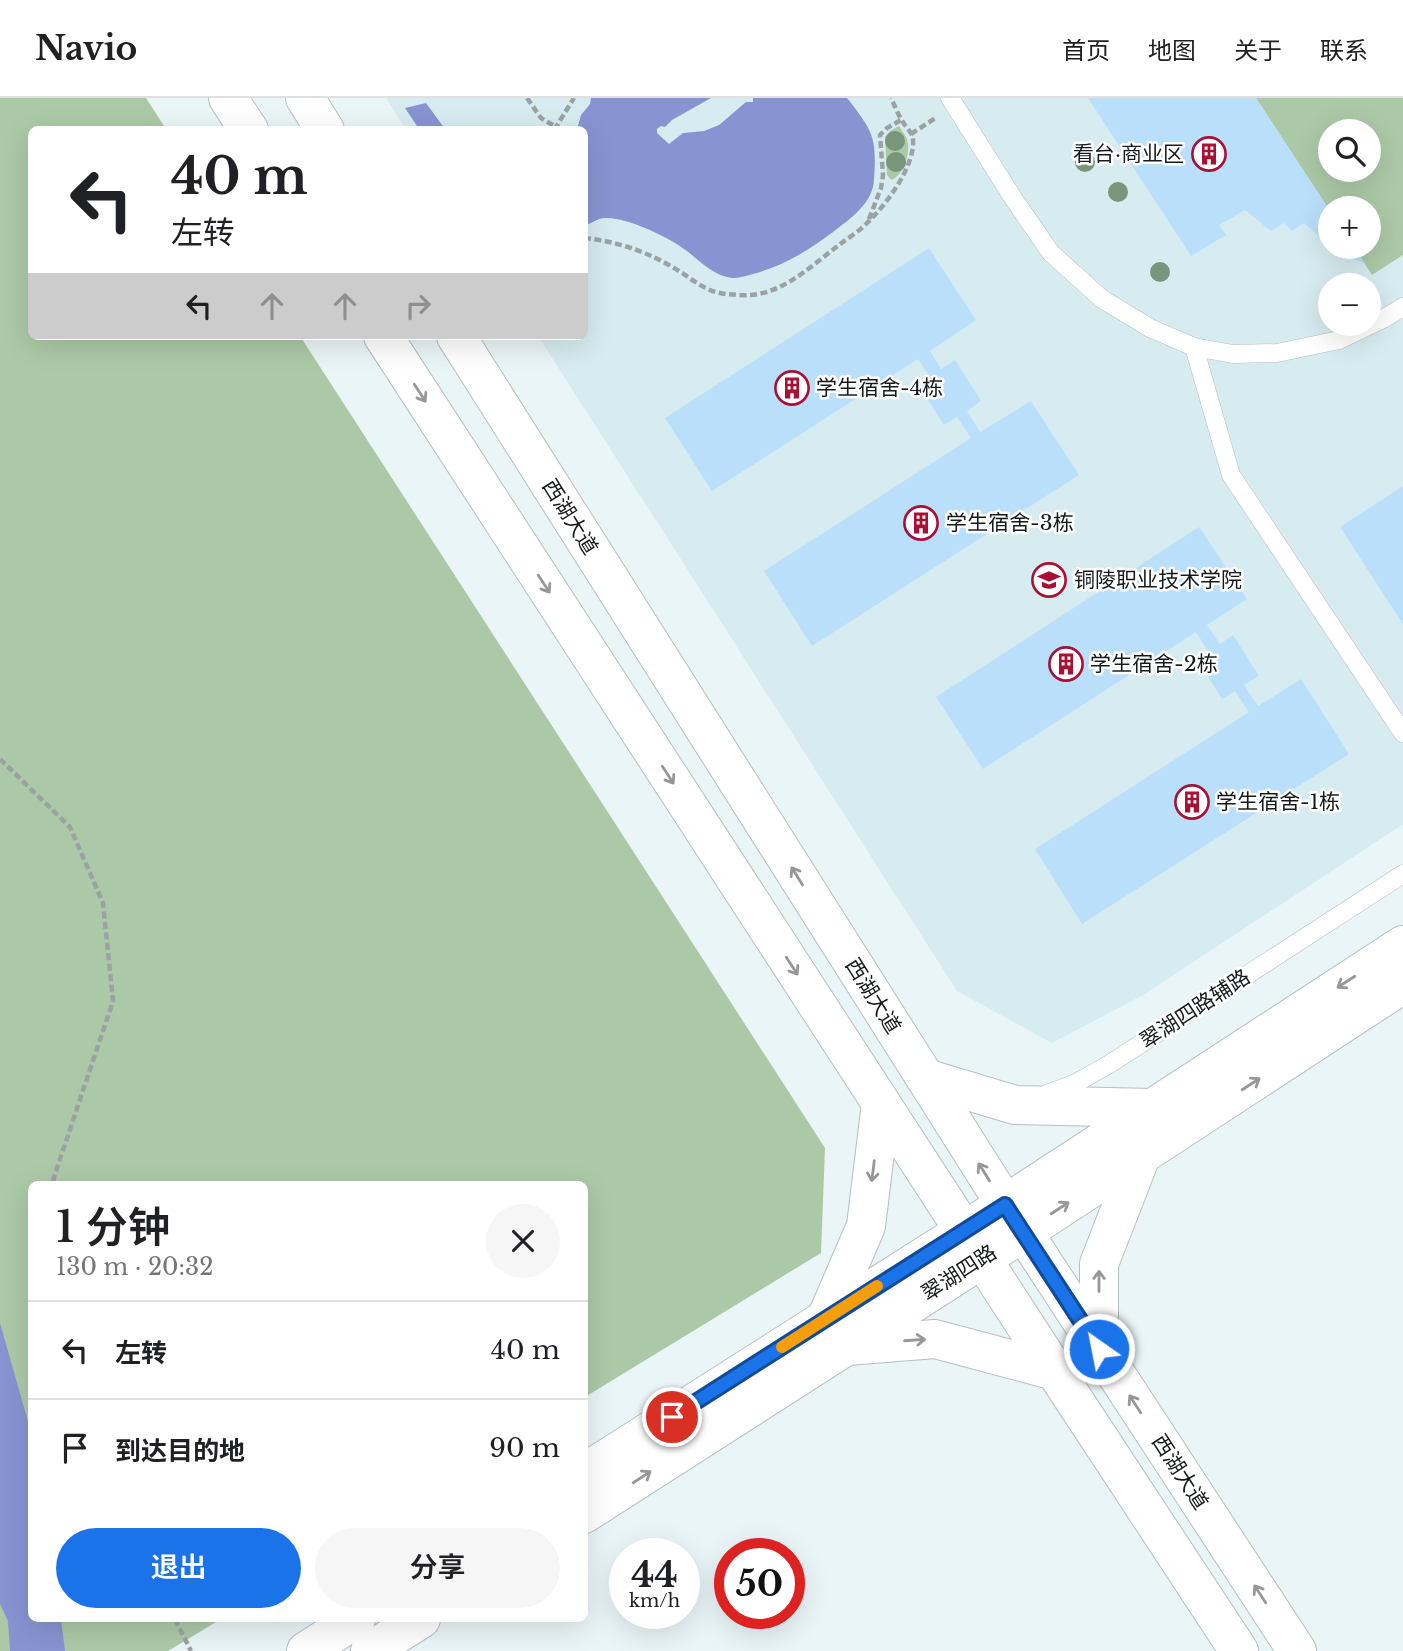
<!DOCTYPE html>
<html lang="zh">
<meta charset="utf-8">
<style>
:root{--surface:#fff;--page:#f6f6f6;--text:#202124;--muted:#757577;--line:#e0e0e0;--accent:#1a73e8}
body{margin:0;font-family:"Libre Baskerville","Noto Sans SC",serif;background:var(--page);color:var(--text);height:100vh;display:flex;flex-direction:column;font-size:26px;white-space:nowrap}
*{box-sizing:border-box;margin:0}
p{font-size:23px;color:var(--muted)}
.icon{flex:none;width:38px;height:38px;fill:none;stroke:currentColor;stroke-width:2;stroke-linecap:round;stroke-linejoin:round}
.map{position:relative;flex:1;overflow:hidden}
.details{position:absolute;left:28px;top:1083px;width:560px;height:441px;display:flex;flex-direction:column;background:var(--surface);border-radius:10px;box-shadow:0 7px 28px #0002}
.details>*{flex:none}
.banner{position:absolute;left:28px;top:28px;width:560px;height:214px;border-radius:10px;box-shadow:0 7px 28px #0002;background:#fff;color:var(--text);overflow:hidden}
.fabs{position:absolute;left:1318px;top:21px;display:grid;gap:14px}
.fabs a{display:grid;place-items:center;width:63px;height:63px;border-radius:50%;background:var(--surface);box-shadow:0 7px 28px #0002;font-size:35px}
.speed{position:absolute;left:609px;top:1440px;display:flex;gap:14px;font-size:35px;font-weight:700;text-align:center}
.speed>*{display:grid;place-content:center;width:91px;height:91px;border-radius:50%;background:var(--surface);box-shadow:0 7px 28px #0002;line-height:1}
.speed small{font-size:18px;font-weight:400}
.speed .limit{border:10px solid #d22;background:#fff;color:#111}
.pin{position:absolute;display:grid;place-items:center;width:60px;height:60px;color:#fff;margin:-30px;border:4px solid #fff;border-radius:50%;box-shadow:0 2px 7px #0007}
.me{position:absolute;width:77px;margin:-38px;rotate:327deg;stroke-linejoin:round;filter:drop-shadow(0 0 5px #0008)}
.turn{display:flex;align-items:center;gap:24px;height:147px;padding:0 28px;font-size:32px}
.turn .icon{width:91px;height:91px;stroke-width:2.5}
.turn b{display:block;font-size:49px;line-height:60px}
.lanes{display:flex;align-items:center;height:66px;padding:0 28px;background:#0003;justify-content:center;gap:35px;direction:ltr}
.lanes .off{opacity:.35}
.round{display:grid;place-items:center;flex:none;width:74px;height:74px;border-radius:37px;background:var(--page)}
.head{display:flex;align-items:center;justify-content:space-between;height:119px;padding:0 28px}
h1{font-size:42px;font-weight:600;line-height:52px}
.cta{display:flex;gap:14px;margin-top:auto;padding:14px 28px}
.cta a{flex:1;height:80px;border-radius:42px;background:var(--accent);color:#fff;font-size:28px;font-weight:600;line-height:80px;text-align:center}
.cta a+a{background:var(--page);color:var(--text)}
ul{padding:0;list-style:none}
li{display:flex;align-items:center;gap:21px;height:98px;padding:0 28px;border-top:2px solid var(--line)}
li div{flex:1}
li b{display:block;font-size:26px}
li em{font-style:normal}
header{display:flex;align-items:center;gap:42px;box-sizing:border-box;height:98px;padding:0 35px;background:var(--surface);border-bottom:2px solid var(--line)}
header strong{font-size:33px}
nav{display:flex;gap:38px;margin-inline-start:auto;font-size:24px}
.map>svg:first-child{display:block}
.built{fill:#d7ecf0;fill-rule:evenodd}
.green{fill:#acc9a7;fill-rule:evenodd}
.water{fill:#8894d2}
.building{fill:#badffb}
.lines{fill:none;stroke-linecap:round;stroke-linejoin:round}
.service-casing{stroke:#b4bfc1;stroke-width:19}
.tertiary-casing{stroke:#b4bfc1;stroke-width:40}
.secondary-casing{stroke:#b4bfc1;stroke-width:40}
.path{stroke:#9aa2a4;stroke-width:4.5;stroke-dasharray:7 3.5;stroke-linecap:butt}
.service{stroke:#fff;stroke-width:18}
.tertiary{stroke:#fff;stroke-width:38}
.secondary{stroke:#fff;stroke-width:38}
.tree{fill:#789679}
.oneway{stroke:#969898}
.route-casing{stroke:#114b97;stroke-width:18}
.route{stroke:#1a73e8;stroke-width:12}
.slow{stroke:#f59e0b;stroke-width:12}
.labels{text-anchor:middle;stroke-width:5;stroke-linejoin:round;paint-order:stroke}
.poi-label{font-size:21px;fill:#15191a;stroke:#fff;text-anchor:start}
.street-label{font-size:21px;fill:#15191a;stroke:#fff}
</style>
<header>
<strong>Navio</strong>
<nav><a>首页</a><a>地图</a><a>关于</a><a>联系</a></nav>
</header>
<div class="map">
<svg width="1403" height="1553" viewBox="0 0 1403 1553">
<rect width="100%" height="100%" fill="#eaf5f7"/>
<path class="built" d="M 386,0 L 1403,0 L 1403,726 L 1145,896 L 1052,945 L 957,893 L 538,238 L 584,238 L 584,32 L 406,31 ZM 1330,33 L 1368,33 L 1368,72 L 1330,72 ZM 1330,110 L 1368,110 L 1368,149 L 1330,149 ZM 1330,187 L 1368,187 L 1368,226 L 1330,226 Z"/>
<path class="green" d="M 0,0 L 146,0 L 166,31 L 32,32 L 32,238 L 300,238 L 825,1050 L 821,1155 L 585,1299 L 584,1087 L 32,1087 L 32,1521 L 221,1521 L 168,1553 L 0,1553 Z
M 1256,0 L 1403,0 L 1403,157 L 1372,177 L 1354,149 L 1368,149 L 1368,110 L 1330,110 L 1330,113 ZM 1330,33 L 1368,33 L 1368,72 L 1330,72 Z
M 899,28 C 901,32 904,35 906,39 C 912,51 905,76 892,82 L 889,80 L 887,76 L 885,39 L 890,33 Z"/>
<path class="water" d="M 591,0 L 711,0 L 672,22 L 665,29 L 661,28 L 657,31 L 657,35 L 669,46 L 683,35 L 704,33 L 719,27 L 746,4 L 753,4 L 753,0 L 847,0 C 873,33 877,39 874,82 C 873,105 850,121 833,134 C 808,153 783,168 753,176 C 746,178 739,180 732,180 C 714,178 701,164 687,153 C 670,140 620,115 599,121 C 594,123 589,126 585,128 L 584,32 L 577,31 L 581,17 L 590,6 Z
M 426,5 L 445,31 L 419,31 L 405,10 Z
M 0,1225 L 31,1334 L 32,1521 L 61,1521 L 65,1553 L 10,1553 L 8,1523 L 0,1506 Z"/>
<path class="building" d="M 1088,0 L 1256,0 L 1330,113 L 1330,148 L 1304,125 L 1292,133 L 1284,125 L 1271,133 L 1245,112 L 1219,127 L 1226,137 L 1191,158 Z
M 1331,149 L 1354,149 L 1364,165 L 1344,158 Z
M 929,150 L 976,222 L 930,253 L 941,271 L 955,262 L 981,303 L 967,313 L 980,334 L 1031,303 L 1079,377 L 812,548 L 764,473 L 971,340 L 957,319 L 944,327 L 918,287 L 930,279 L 918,261 L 712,393 L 665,320 Z
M 1403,388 L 1403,526 L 1340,429 Z
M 1199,429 L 1247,501 L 1207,527 L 1220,546 L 1233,537 L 1259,578 L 1244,587 L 1258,608 L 1301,581 L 1349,656 L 1082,826 L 1035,751 L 1249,614 L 1235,593 L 1222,601 L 1197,561 L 1208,553 L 1196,534 L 983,671 L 936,599 Z"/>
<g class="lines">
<g class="service-casing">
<path id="service" d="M 950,0 L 1013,100 L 1051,155 L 1102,201 L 1150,230 L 1194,249 L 1233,256 L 1277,255 L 1339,242 L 1383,221 L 1403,209
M 1194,249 L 1231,377 L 1403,635
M 1047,996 L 1074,986 L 1108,967 L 1403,776"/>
</g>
<g class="tertiary-casing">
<path id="tertiary" d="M 826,1221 L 866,1128 L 881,1005
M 1099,1251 L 1099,1166 L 1141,1058
M 584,1375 L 964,1133 L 1403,847
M 584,1416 L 1024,1134 L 1403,886
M 306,1553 L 356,1521
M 370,1553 L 421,1521"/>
</g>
<g class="secondary-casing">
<path id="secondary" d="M 228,0 L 249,32
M 305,0 L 325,32
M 383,238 L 1055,1273 L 1239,1553
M 456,238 L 1005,1106 L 1297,1553
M 925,980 L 1015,1007 L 1153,1010
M 847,1248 L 935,1241 L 1055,1273"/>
</g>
<path class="path" d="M 527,0 L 541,20 L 556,29
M 556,32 L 556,29 L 574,0
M 911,36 L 937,19
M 869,121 L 881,90 L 883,77 L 880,37 L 887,30 L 901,22
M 584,140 C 617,143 651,155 679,173 C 695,183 706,194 726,196 C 736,197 748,198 758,196 C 788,191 815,165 839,147 C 848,140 860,133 868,124 C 886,107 915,68 913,42 C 913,35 906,30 903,24 C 898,17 895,8 891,0
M 0,661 L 70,729 L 103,805 L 113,903 L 54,1079 L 53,1087
M 175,1521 L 191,1553"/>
<use href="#service" class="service"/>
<use href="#tertiary" class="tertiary"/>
<use href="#secondary" class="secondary"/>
</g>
<g class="tree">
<circle cx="895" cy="43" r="10"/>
<circle cx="896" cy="64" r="10"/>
<circle cx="1085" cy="64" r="10"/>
<circle cx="1118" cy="94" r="10"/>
<circle cx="1160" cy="174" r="10"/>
</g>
<defs><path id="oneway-shaft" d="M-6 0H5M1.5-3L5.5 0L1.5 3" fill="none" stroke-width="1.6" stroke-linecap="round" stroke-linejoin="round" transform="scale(1.75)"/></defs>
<g class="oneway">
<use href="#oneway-shaft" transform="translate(420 295) rotate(57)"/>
<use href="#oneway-shaft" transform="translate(544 486) rotate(57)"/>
<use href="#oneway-shaft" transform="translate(668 677) rotate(57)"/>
<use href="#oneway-shaft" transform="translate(797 778) rotate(-122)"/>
<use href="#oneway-shaft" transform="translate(792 868) rotate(57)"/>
<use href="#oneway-shaft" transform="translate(1346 884) rotate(147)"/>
<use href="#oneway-shaft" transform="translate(1251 986) rotate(-33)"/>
<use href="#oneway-shaft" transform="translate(873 1073) rotate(97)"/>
<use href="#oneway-shaft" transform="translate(984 1074) rotate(-122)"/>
<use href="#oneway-shaft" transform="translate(1060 1110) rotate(-33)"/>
<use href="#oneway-shaft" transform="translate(1099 1183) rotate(-90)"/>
<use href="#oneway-shaft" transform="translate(915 1242) rotate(-4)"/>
<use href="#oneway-shaft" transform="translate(1135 1306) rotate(-123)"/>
<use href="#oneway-shaft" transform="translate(642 1379) rotate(-33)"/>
<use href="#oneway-shaft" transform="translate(1260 1496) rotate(-123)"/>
</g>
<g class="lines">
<g class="route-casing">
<path id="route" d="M 672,1319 L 1005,1107 L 1099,1251"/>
</g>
<use href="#route" class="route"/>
<path class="slow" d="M 782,1249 L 877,1188"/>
</g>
<defs>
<g id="building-ring" transform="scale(1.75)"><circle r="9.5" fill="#fff" stroke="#a81136" stroke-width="1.5"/><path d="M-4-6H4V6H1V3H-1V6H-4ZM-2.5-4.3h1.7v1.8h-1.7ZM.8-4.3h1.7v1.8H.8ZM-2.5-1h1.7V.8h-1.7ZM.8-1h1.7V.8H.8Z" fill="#a81136"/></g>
<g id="university-ring" transform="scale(1.75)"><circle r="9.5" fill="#fff" stroke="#a81136" stroke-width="1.5"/><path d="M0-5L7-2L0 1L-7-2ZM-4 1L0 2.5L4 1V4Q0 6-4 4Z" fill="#a81136"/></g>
</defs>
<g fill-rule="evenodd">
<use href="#building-ring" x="1209" y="56"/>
<use href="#building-ring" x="792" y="290"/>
<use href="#building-ring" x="921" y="425"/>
<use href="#university-ring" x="1049" y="482"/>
<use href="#building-ring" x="1066" y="566"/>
<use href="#building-ring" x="1192" y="704"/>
</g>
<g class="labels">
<g class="poi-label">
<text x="1184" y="63" text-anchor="end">看台·商业区</text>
<text x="816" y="297">学生宿舍-4栋</text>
<text x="946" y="432">学生宿舍-3栋</text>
<text x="1074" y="489">铜陵职业技术学院</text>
<text x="1090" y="573">学生宿舍-2栋</text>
<text x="1216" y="711">学生宿舍-1栋</text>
</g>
<g class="street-label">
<text transform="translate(570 419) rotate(58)" y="7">西湖大道</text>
<text transform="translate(873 898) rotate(58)" y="7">西湖大道</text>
<text transform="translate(1195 911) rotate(-33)" y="7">翠湖四路辅路</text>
<text transform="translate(959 1175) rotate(-33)" y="7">翠湖四路</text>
<text transform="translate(1180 1374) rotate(57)" y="7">西湖大道</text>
</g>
</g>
</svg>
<div class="fabs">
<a><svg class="icon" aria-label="search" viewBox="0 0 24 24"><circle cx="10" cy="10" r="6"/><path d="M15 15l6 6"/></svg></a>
<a>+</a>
<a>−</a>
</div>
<div class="speed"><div>44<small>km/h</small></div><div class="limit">50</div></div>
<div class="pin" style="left:672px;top:1319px;background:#d93025"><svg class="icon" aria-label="arrive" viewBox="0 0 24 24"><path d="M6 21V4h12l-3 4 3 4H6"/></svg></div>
<svg class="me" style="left:1099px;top:1251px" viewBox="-20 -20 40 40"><circle r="17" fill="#1a73e8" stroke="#fff" stroke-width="3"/><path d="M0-11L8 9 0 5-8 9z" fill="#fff"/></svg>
<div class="banner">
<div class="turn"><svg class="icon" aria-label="left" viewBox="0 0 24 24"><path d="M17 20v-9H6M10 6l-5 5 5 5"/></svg><div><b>40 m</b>左转</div></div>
<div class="lanes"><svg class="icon" aria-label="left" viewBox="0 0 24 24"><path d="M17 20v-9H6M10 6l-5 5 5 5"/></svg><svg class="icon off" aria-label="ahead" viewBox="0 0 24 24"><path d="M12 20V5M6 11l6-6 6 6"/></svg><svg class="icon off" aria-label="ahead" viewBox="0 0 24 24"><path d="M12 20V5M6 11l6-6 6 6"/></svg><svg class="icon off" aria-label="right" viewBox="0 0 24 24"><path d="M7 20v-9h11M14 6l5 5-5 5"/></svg></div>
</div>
<section class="details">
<div class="head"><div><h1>1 分钟</h1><p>130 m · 20:32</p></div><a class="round"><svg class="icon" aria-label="close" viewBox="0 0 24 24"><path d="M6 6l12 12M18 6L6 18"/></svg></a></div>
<ul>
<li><svg class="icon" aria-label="left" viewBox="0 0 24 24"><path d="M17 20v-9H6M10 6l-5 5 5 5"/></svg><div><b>左转</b></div><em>40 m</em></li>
<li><svg class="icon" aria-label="arrive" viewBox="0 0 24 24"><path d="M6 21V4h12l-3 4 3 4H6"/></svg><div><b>到达目的地</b></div><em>90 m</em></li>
</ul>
<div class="cta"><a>退出</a><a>分享</a></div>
</section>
</div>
